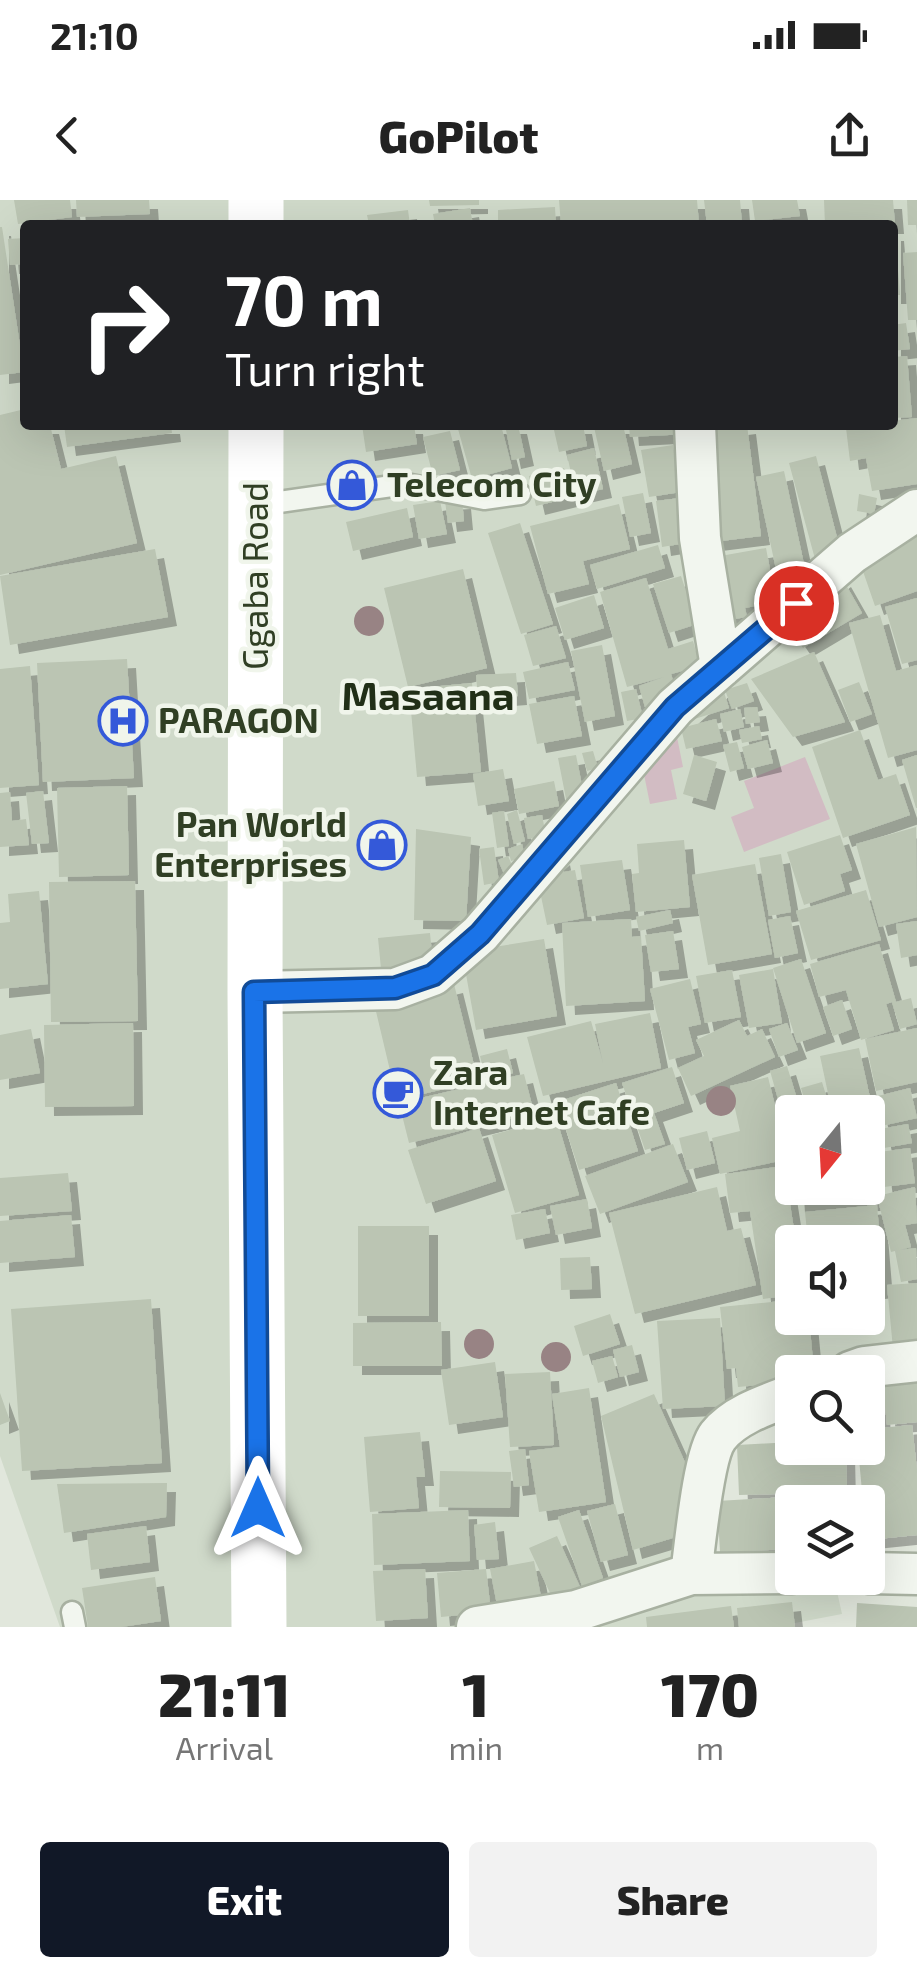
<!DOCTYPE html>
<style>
:root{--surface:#fff;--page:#f2f2f2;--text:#222;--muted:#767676;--accent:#111827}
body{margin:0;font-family:"Exo 2",sans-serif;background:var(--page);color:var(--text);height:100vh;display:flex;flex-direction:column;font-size:38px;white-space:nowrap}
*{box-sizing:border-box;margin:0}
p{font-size:32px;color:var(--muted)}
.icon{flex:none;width:55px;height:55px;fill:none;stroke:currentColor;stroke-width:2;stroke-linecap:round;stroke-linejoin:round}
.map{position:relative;height:1427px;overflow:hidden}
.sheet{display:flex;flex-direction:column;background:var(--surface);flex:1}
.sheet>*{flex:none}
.banner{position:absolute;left:20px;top:20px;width:878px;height:210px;border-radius:10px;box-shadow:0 10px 40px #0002;background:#202124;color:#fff;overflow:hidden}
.needle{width:65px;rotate:198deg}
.controls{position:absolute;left:775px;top:895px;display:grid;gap:20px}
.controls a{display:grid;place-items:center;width:110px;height:110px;border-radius:10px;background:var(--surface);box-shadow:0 10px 40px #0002;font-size:50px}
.pin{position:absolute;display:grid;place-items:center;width:85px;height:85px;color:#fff;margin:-42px;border:5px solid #fff;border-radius:50%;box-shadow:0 2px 10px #0007}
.me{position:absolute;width:110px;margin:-55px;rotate:0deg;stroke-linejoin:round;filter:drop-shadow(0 0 8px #0008)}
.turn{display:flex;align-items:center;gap:35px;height:210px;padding:0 40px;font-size:45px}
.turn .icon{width:130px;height:130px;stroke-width:2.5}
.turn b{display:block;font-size:70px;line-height:85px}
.eta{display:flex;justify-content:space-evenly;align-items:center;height:170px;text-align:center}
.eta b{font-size:60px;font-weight:800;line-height:70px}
.cta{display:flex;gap:20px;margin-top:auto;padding:20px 40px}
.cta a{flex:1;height:115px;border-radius:10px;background:var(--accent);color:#fff;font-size:40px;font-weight:800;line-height:115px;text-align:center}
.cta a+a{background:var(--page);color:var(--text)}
.status{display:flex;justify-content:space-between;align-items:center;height:70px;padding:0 50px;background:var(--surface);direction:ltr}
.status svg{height:28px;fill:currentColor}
header{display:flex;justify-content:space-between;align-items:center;height:130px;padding:0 40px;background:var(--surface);font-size:45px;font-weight:800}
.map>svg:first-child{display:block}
.built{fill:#d0daca;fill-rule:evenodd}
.green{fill:#d2bcc3}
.building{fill:#bbc5b3;filter:url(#shadow)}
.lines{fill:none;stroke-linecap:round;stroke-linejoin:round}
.lane-casing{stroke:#a8b1a1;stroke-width:25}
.street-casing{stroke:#a8b1a1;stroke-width:45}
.lane{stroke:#f2f6ef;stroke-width:20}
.street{stroke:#f2f6ef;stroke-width:40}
.secondary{stroke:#fff;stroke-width:55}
.tree{fill:#988384}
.route-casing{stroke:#114b97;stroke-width:25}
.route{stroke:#1a73e8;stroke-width:18}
.labels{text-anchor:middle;stroke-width:9;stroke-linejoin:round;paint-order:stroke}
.poi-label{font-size:35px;font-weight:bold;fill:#303f24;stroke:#f0f5eb;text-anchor:start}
.street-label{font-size:35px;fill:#303f24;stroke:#f0f5eb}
.quarter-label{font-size:40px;font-weight:bold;fill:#212f17;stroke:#f0f5eb}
</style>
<div class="status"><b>21:10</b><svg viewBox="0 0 49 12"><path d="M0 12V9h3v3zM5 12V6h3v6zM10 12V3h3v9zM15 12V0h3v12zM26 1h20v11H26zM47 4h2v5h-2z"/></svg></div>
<header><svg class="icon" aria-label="back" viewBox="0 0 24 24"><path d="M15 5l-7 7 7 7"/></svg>GoPilot<svg class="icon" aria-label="share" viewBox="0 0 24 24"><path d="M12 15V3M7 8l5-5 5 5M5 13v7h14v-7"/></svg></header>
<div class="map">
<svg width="917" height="1427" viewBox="0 0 917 1427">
<defs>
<filter id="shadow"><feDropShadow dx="9" dy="9" stdDeviation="0" flood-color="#0004"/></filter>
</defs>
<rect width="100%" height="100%" fill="#e1e7dc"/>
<path class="built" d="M 0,0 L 917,0 L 917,1159 L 850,1172 L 792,1172 L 792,1195 L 708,1266 L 693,1366 L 792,1351 L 792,1378 L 834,1378 L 842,1414 L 774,1427 L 60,1427 L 0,1256 ZM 25,25 L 892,25 L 892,225 L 25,225 ZM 792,912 L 868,912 L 868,988 L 792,988 ZM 792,1042 L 868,1042 L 868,1118 L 792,1118 Z"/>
<path class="green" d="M 675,527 L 683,567 L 671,570 L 677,599 L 650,604 L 636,535 Z
M 805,557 L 830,619 L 744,652 L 731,617 L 754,608 L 744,581 Z"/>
<path class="building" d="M 14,0 L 70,0 L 72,17 L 18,24 Z
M 76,0 L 149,0 L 150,14 L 77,17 Z
M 429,0 L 479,0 L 479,5 L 430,6 Z
M 559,0 L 697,0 L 699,25 L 561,25 Z
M 704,0 L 740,0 L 742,25 L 707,25 Z
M 752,0 L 797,0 L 800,16 L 755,21 Z
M 824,0 L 893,0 L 895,25 L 825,25 Z
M 907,0 L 917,0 L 917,25 L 908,25 Z
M 555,7 L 556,25 L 498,25 L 498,10 Z
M 470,8 L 473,25 L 435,25 L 433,14 Z
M 408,10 L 410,25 L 369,25 L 367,15 Z
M 0,27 L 2,27 L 24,172 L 0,175 Z
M 892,32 L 895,32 L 900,95 L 892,95 Z
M 25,38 L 25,64 L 10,65 L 8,39 Z
M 917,52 L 917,120 L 908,120 L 903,53 Z
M 906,123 L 910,149 L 892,151 L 892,125 Z
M 907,156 L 912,217 L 892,218 L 892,157 Z
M 25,209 L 25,225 L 50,225 L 61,269 L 116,256 L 137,343 L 0,375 L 0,215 Z
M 917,218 L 917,284 L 872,291 L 866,258 L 850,261 L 846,228 L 869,225 L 892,225 L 892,221 Z
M 64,225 L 171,225 L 172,233 L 67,247 Z
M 362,225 L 414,225 L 417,244 L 366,252 Z
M 475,225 L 501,225 L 512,268 L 472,279 L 458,229 Z
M 505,225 L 518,225 L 525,257 L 512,260 Z
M 577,225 L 583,225 L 587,246 L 559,252 L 554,230 Z
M 601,225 L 623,225 L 632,264 L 604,271 L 594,227 Z
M 629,225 L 687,225 L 688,234 L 630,237 Z
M 747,225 L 761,336 L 713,342 L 699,231 Z
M 450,231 L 460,270 L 433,276 L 423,237 Z
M 673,245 L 681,292 L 649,297 L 641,250 Z
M 594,248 L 603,289 L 576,295 L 567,255 Z
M 816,256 L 841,353 L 815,359 L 789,263 Z
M 564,268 L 572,297 L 536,306 L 529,276 Z
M 784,271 L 807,378 L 779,383 L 756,277 Z
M 643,293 L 651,333 L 630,337 L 622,297 Z
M 859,294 L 877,298 L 874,314 L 857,311 Z
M 680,298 L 686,343 L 662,347 L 656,301 Z
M 462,300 L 464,321 L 448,323 L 445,301 Z
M 440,301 L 447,334 L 419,339 L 413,305 Z
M 619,304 L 630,349 L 583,361 L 589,384 L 548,394 L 530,326 Z
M 407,308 L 413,337 L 353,351 L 346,322 Z
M 520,323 L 553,424 L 521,434 L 488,333 Z
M 917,333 L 917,391 L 875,406 L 857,354 Z
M 658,345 L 665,368 L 597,389 L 590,365 Z
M 766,348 L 776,402 L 745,408 L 747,417 L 721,421 L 709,358 Z
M 155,349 L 168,417 L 10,445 L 0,376 Z
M 463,369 L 487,468 L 408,487 L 384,388 Z
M 681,376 L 697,424 L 669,433 L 653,384 Z
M 646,378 L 668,449 L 693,441 L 700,466 L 671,474 L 678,498 L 645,507 L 639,486 L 664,477 L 627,487 L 600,392 Z
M 842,378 L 862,413 L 803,448 L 784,420 Z
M 594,395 L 604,428 L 565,440 L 555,408 Z
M 917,398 L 917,460 L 902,464 L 885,407 Z
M 880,415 L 896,471 L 917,465 L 917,550 L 888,558 L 849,423 Z
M 556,426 L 566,458 L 533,466 L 524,435 Z
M 602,445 L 615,516 L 585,522 L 571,451 Z
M 814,452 L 845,522 L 793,537 L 751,479 Z
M 127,459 L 134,578 L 43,582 L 37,463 Z
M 568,462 L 575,490 L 529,499 L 523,472 Z
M 30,466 L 39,585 L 0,588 L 0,469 Z
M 516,473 L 518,496 L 478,499 L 476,475 Z
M 859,482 L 872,514 L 850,522 L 838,490 Z
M 472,483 L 481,572 L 417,577 L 409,489 Z
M 747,483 L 754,501 L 732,509 L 725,490 Z
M 722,486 L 729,508 L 679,524 Z
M 636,489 L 643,518 L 627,521 L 621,492 Z
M 574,496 L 582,536 L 537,544 L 529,504 Z
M 757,507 L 760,522 L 746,524 L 744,508 Z
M 740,509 L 744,527 L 724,532 L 720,514 Z
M 716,519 L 722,541 L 686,549 L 681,528 Z
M 759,526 L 762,539 L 742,543 L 739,530 Z
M 860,530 L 878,580 L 896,574 L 910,615 L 843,638 L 812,547 Z
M 767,540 L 773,563 L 748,569 L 742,547 Z
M 737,542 L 744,568 L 730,572 L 723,545 Z
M 593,551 L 598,568 L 587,571 L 582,553 Z
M 576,555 L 585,601 L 567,604 L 558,558 Z
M 694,555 L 717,562 L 706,601 L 683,594 Z
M 917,555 L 917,608 L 916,608 L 902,560 Z
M 503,569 L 509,601 L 478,606 L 473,574 Z
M 554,581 L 559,606 L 519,614 L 514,589 Z
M 127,586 L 129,675 L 59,677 L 57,588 Z
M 43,591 L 49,643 L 32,644 L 26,593 Z
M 10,592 L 12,621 L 26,619 L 29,645 L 0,647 L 0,593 Z
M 517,610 L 525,641 L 514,644 L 507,614 Z
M 504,611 L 509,646 L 497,648 L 492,613 Z
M 542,615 L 546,636 L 528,639 L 524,618 Z
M 916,627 L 917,717 L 879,727 L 856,644 Z
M 416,629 L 471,637 L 466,721 L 414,720 Z
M 840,635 L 852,670 L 840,674 L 845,691 L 804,705 L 787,652 Z
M 684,640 L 690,707 L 636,712 L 632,674 L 639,673 L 637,644 Z
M 522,644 L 525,657 L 511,661 L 508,649 Z
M 494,647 L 499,682 L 484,685 L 479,649 Z
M 781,654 L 791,712 L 769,716 L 759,658 Z
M 508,656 L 515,672 L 505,676 L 498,660 Z
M 561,656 L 564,672 L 575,670 L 584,718 L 547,725 L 537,677 Z
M 622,660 L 630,710 L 588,717 L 580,665 Z
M 755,664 L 772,754 L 708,765 L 692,675 Z
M 135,681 L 138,821 L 51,822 L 49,682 Z
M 866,690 L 881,740 L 811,760 L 796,711 Z
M 39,691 L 48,784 L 0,789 L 0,723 L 10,722 L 8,694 Z
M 670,710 L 673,723 L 639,731 L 636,717 Z
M 790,716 L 798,753 L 775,758 L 768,720 Z
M 631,719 L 632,737 L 641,736 L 645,801 L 566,806 L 562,723 Z
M 917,721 L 917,755 L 901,758 L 896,724 Z
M 673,731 L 679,769 L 651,772 L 645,735 Z
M 430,733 L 434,775 L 382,779 L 378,738 Z
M 544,739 L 557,816 L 476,830 L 462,752 Z
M 879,744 L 896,802 L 911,798 L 917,824 L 900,829 L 892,802 L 886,804 L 894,830 L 861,840 L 846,790 L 819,797 L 810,764 Z
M 801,759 L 826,833 L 797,843 L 773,768 Z
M 773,769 L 782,823 L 749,828 L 739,775 Z
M 732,770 L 741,817 L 705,823 L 696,776 Z
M 690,779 L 701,824 L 688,827 L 695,853 L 669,860 L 650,789 Z
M 454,784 L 478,881 L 397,900 L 374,803 Z
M 842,800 L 852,829 L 833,836 L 823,807 Z
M 650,813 L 661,868 L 543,896 L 527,837 L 591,821 L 603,863 L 595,824 Z
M 739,820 L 747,836 L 762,829 L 775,857 L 691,896 L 678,868 L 704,856 L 696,840 Z
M 133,823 L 134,906 L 45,907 L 44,825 Z
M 787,823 L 798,850 L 779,857 L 769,829 Z
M 917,828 L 917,882 L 876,891 L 865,839 Z
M 31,829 L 40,873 L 0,880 L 0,835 Z
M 859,848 L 875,920 L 868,922 L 868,912 L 832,912 L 820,856 Z
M 507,849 L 513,873 L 486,880 L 480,856 Z
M 787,866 L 801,912 L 792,912 L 792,925 L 786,927 L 770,871 Z
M 672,867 L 684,903 L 654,913 L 665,944 L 645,950 L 622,883 Z
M 524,874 L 534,913 L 409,943 L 399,903 Z
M 768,877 L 788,959 L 720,974 L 712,938 L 740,931 L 730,886 Z
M 822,882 L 831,912 L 808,912 L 801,888 Z
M 616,883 L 638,951 L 579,970 L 557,902 Z
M 910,888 L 917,918 L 881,926 L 874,897 Z
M 556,917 L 579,995 L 515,1013 L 492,935 Z
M 908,924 L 912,943 L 884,948 L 880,929 Z
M 479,928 L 496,981 L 426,1004 L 408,950 Z
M 707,931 L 715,963 L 687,970 L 679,938 Z
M 868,932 L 871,932 L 873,1002 L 796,1004 L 795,988 L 868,988 Z
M 673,944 L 688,982 L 600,1014 L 585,976 Z
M 910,948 L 915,983 L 884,987 L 879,952 Z
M 784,966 L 796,1042 L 792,1042 L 792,1095 L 763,1099 L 750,1011 L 730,1013 L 725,974 Z
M 68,973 L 72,1011 L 0,1016 L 0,978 Z
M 717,987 L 727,1031 L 741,1028 L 756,1085 L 635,1114 L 609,1013 Z
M 915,987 L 917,1023 L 905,1025 L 911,1047 L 900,1050 L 916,1048 L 917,1079 L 901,1082 L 895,1051 L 891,1052 L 877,996 Z
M 587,999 L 592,1028 L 556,1035 L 550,1006 Z
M 877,1005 L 884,1089 L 868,1091 L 868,1042 L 808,1042 L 805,1012 Z
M 545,1009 L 550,1033 L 516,1040 L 511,1015 Z
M 71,1015 L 75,1057 L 0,1063 L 0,1021 Z
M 358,1026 L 429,1026 L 429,1116 L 358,1116 Z
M 590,1057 L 592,1089 L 561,1090 L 560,1058 Z
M 917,1083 L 917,1147 L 893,1149 L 887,1085 Z
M 151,1099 L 162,1263 L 22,1271 L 11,1109 Z
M 792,1100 L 792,1118 L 809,1118 L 813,1161 L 791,1163 L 792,1182 L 738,1187 L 736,1168 L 727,1169 L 720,1107 Z
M 610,1114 L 620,1144 L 583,1156 L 574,1126 Z
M 720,1118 L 725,1206 L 663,1209 L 657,1121 Z
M 441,1122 L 442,1166 L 353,1166 L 353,1123 Z
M 632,1145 L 639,1172 L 620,1177 L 613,1150 Z
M 612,1156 L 618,1177 L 598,1183 L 592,1161 Z
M 495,1162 L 503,1217 L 449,1225 L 441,1170 Z
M 550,1172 L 554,1245 L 510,1247 L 505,1174 Z
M 875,1180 L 883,1226 L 868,1228 L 868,1182 Z
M 917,1182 L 917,1222 L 887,1225 L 883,1186 Z
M 589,1188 L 606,1302 L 539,1312 L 529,1251 L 560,1247 L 552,1194 Z
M 0,1193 L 10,1221 L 0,1225 Z
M 654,1194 L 688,1269 L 676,1337 L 633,1350 L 601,1216 Z
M 912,1225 L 917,1270 L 917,1335 L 868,1340 L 868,1302 L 863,1302 L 858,1248 L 868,1248 L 868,1229 Z
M 420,1232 L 425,1277 L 416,1277 L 419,1308 L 370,1312 L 364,1237 Z
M 792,1242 L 792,1248 L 846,1248 L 847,1293 L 858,1292 L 859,1302 L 791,1302 L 790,1296 L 843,1292 L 739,1295 L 737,1245 Z
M 525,1249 L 529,1285 L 514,1287 L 509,1251 Z
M 440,1271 L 511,1272 L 510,1308 L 439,1307 Z
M 167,1283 L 166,1317 L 64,1333 L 57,1284 Z
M 788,1297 L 792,1349 L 720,1352 L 717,1301 Z
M 615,1304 L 628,1355 L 601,1362 L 587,1311 Z
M 468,1310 L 470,1361 L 374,1365 L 372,1314 Z
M 579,1310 L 603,1378 L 582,1386 L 558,1317 Z
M 495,1322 L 499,1359 L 477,1360 L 474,1325 Z
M 146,1326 L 150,1362 L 91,1370 L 87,1334 Z
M 557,1336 L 585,1398 L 558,1410 L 529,1348 Z
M 534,1361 L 543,1407 L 499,1415 L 490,1369 Z
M 425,1369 L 428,1418 L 376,1421 L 373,1371 Z
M 486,1369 L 491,1412 L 441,1417 L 437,1373 Z
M 155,1377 L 161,1421 L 121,1427 L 88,1427 L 82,1388 Z
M 792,1402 L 795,1427 L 739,1427 L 737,1408 Z
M 857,1403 L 917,1407 L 917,1427 L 856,1427 Z
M 731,1406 L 734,1427 L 647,1427 L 646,1417 Z"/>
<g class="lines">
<g class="lane-casing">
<path id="lane" d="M 258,305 L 406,284 L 484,299 L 520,294
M 72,1412 L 75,1427"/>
</g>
<g class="street-casing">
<path id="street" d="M 695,225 L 700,338 L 721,467
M 255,792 L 395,789 L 433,775 L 480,734 L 675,507 L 852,353 L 917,310
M 850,1172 L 864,1167 L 917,1161
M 868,1373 L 917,1374
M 691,1374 C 695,1346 703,1255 718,1236 C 734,1215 768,1204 792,1195
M 477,1427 L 576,1411 L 691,1374 L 792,1373"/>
</g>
<use href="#lane" class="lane"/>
<use href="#street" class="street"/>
<path class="secondary" d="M 256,25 L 256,0
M 256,225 L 255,792 L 259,1427"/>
</g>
<g class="tree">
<circle cx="369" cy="421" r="15"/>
<circle cx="721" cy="901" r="15"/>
<circle cx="479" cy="1144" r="15"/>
<circle cx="556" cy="1157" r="15"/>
</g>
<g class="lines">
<g class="route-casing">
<path id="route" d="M 258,1308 L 254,792 L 395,788 L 433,775 L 480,734 L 675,507 L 796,403"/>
</g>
<use href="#route" class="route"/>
</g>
<defs>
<g id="shop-ring" transform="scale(2.5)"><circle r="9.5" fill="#f0f5eb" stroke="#3459d9" stroke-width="1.5"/><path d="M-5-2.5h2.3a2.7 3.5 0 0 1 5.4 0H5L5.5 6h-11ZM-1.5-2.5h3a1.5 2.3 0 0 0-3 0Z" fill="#3459d9"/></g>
<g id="hospital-ring" transform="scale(2.5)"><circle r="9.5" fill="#f0f5eb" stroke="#3459d9" stroke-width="1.5"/><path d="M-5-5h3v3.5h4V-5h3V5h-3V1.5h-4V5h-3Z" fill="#3459d9"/></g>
<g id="cafe-ring" transform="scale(2.5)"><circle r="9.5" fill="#f0f5eb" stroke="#3459d9" stroke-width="1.5"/><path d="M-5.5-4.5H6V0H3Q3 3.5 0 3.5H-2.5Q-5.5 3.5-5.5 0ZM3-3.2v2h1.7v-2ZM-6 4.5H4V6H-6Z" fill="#3459d9"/></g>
</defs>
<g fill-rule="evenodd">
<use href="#shop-ring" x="352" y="285"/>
<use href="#hospital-ring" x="123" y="521"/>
<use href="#shop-ring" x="382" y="645"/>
<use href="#cafe-ring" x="398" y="893"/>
</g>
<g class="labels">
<g class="poi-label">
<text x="387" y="297">Telecom City</text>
<text x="158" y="533">PARAGON</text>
<text x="347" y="637" text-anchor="end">Pan World<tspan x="347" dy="40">Enterprises</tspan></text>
<text x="433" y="885">Zara<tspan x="433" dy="40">Internet Cafe</tspan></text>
</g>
<g class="street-label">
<text transform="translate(256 376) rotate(-90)" y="12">Ggaba Road</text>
</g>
<g class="quarter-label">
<text x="428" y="510">Masaana</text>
</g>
</g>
</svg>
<div class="controls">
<a><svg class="needle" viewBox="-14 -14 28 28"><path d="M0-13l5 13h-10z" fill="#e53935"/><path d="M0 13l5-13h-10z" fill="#767676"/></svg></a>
<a><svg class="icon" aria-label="sound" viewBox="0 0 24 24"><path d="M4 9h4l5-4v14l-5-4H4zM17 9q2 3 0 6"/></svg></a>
<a><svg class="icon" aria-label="search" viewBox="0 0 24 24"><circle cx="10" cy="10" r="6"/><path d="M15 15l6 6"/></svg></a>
<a><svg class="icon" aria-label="layers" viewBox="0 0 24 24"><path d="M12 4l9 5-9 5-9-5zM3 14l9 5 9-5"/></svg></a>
</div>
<div class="pin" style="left:796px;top:403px;background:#d93025"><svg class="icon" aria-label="arrive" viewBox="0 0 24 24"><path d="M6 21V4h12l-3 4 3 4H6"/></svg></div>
<svg class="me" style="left:258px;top:1308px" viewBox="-20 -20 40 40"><path d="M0-17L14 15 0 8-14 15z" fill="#1a73e8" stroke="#fff" stroke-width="4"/></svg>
<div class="banner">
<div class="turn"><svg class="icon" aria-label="right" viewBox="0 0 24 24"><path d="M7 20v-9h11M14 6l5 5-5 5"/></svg><div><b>70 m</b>Turn right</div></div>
</div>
</div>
<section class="sheet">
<div class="eta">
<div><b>21:11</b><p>Arrival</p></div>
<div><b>1</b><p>min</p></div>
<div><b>170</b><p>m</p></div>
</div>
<div class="cta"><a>Exit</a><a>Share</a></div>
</section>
